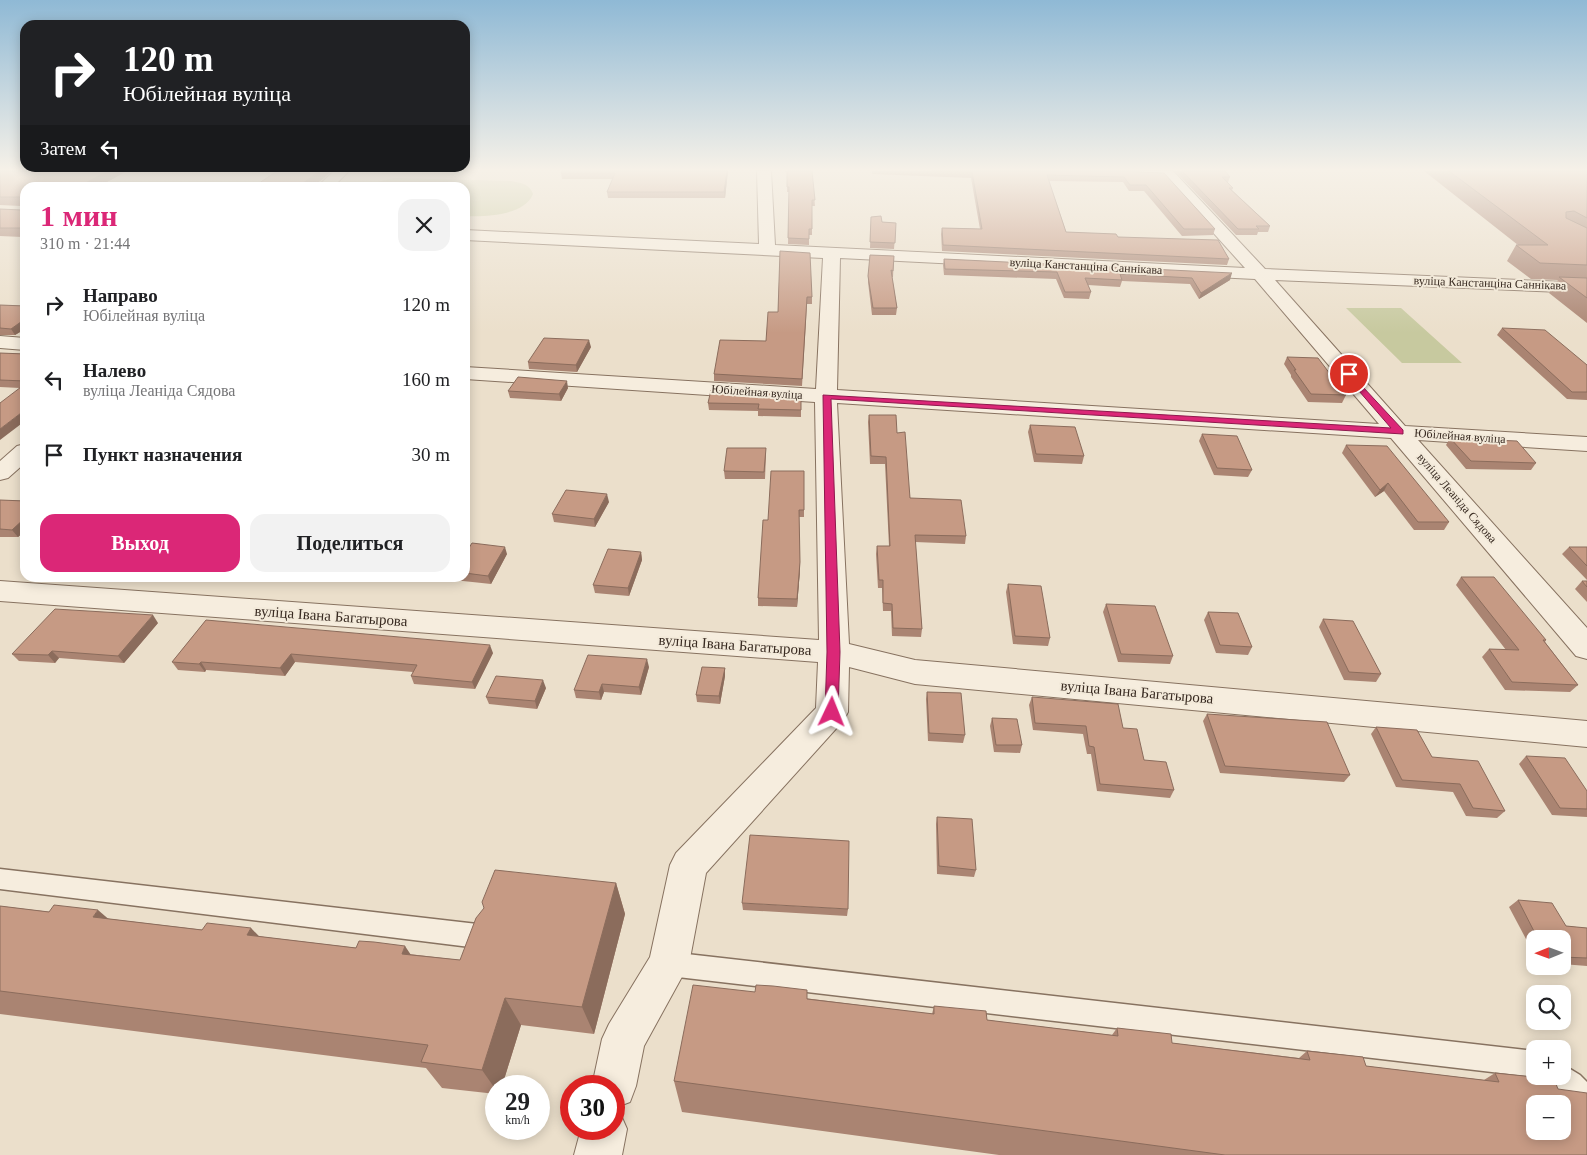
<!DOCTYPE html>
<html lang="ru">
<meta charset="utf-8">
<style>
:root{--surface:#fff;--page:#f2f2f2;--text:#202124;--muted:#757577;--accent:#db2777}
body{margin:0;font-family:Georgia,serif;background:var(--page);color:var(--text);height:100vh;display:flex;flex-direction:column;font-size:19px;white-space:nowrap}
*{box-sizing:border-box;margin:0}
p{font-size:16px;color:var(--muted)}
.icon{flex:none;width:28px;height:28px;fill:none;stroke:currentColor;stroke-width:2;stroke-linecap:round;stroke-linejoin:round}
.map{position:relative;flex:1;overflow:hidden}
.sheet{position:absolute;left:20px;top:182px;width:450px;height:400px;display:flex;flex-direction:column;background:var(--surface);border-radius:15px;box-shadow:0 2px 12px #0003}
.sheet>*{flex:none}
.hud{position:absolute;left:20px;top:20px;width:450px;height:152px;border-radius:15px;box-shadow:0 2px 12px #0003;background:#202124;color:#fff;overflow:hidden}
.needle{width:32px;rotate:269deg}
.fabs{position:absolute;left:1526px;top:930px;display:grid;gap:10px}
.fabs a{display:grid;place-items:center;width:45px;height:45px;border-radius:10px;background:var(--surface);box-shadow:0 2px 12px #0003;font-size:25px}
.speed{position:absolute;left:485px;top:1075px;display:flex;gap:10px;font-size:25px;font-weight:700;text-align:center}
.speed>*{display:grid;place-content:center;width:65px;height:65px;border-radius:50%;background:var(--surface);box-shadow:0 2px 12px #0003;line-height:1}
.speed small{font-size:12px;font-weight:400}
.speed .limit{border:8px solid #d22;background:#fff;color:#111}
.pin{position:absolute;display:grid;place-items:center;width:42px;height:42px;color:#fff;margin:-21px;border:2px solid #fff;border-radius:50%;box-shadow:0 1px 5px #0007}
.me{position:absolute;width:55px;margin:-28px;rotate:2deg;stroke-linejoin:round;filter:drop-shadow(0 0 4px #0008)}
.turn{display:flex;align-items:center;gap:18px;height:105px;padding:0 20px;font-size:22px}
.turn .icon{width:65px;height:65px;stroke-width:2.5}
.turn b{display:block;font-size:35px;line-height:42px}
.then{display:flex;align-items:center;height:48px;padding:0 20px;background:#0003;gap:10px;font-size:19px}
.round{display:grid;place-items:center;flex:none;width:52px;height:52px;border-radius:15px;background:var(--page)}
.overview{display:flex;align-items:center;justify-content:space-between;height:85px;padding:0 20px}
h1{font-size:30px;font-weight:700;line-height:38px;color:var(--accent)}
.action{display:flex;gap:10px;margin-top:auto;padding:10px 20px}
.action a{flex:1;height:58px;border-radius:15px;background:var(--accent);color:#fff;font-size:20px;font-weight:700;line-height:58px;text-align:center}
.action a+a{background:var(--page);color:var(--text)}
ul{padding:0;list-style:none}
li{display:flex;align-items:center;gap:15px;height:75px;padding:0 20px}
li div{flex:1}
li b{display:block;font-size:19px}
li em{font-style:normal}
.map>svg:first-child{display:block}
.green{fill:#c7c99f}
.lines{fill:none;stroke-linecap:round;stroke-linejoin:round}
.service-casing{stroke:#877260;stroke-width:3}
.minor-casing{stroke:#877260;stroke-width:2}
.service{fill:#f6edde;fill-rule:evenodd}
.minor{fill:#f6edde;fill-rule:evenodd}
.wall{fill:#aa8472}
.shaded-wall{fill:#8b6c5c}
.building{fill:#c69a84;stroke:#8b6c5c;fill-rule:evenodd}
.route{fill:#db2777;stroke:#8e194d}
.labels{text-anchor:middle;stroke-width:4;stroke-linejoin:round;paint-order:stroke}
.far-street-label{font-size:12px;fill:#392b22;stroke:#f3eada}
.street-label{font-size:15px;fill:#392b22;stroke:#f3eada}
</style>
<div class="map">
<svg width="1587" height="1155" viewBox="0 0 1587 1155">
<rect width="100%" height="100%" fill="#ebdfcb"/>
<path class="green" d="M 394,178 L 511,181 C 521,183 530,184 533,194 C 524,216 484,217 465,216 L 465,188 L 356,187 Z
M 1346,308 L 1401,308 L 1462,363 L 1402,363 Z"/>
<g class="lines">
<g class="service-casing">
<path id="service" d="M 0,869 L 486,925 L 494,929 L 498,937 L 494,945 L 486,949 L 0,889 Z
M 669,952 L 1535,1051 L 1535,1076 L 1537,1076 L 1535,1077 L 669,976 L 661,972 L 657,964 L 661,956 Z
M 1562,1064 L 1580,1075 L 1587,1082 L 1587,1116 C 1577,1112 1550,1086 1546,1076 L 1562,1076 Z"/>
</g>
<g class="minor-casing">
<path id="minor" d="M 334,171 L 349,171 L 332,188 L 316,188 Z
M 757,171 L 771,171 L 775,245 L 1245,268 L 1163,177 L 1114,175 L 1107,171 L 1173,171 L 1265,269 L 1587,283 L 1587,293 L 1275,280 L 1405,426 L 1587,437 L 1587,451 L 1418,440 L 1587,628 L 1587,659 L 1576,656 L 1391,438 L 837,403 L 849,644 L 915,660 L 1587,721 L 1587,747 L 915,684 L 849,667 L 848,712 L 843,721 L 706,873 L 689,964 L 644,1046 L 636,1086 L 630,1102 L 614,1108 L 614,1086 L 592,1086 L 602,1039 L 609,1024 L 650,957 L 670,865 L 676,853 L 816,708 L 818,662 L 0,601 L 0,581 L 819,640 L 815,402 L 465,379 L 465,367 L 816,389 L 823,258 L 465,240 L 465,230 L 759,244 ZM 840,258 L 1255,279 L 1379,424 L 837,390 Z
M 0,336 L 25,338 L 25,350 L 0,348 Z
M 25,444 L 25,463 L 8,478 L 0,480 L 0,461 L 17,446 Z
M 614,1110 L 620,1113 L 627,1129 L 622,1155 L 574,1155 L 581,1129 L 614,1129 Z"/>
</g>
<use href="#service" class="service"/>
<use href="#minor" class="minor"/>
</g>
<path class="wall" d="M 0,171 L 127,171 L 96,188 L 25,188 L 25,242 L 22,237 L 0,236 L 0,209 L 21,210 L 21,206 L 0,205 Z
M 728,171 L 725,198 L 608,198 L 607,192 L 613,179 L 562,179 L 561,173 Z
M 785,171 L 812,171 L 815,206 L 812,206 L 812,235 L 809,235 L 809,245 L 788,244 L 789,192 L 787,192 L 787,172 L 785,172 Z
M 872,171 L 1115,171 L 1164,173 L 1215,229 L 1213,235 L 1182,236 L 1144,191 L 1129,191 L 1123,182 L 1049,181 L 1066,232 L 1118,237 L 1229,259 L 1227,265 L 942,251 L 941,234 L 942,228 L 980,229 L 971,178 L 872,174 Z
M 1175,171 L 1225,171 L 1230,177 L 1228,182 L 1227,182 L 1233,188 L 1232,190 L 1270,226 L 1268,232 L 1258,232 L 1257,235 L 1236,235 Z
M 1424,171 L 1587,171 L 1587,323 L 1549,293 L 1558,280 L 1531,279 L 1507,261 L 1516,245 L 1518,245 Z
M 871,217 L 882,222 L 896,223 L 894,249 L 870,248 Z
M 780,251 L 812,297 L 812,304 L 807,304 L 802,386 L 714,381 L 714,374 L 766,341 L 778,312 Z
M 870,255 L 894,256 L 893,277 L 892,277 L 897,308 L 896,315 L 872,315 L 868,282 Z
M 944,259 L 1230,280 L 1199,299 L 1190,284 L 1122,281 L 1120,287 L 1088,285 L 1091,292 L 1089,299 L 1064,298 L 1056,279 L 944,275 L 943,265 Z
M 0,305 L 25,306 L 25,329 L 15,335 L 0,335 Z
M 1502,328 L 1587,365 L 1587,400 L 1567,399 L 1497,335 Z
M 591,347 L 577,372 L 529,369 L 528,362 Z
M 0,353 L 25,354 L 25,421 L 20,388 L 0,387 Z
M 1287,357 L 1346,395 L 1342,403 L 1308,402 L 1291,377 L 1291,375 L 1284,364 Z
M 568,388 L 561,401 L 510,398 L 508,391 Z
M 801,396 L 801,417 L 758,416 L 758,411 L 709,410 L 708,403 Z
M 869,415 L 897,433 L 910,498 L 966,536 L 965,544 L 915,542 L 922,629 L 921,637 L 892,636 L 891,611 L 883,611 L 882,588 L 878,588 L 876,554 L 877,546 L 889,546 L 885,464 L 870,464 L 868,422 Z
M 1030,425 L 1084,456 L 1082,464 L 1034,462 L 1028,432 Z
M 1202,434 L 1252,470 L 1248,477 L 1214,475 L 1199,441 Z
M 1450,438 L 1536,463 L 1531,470 L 1466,469 L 1446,445 Z
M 1346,445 L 1449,522 L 1444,530 L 1414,530 L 1384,491 L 1375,497 L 1342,453 Z
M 766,455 L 765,479 L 725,479 L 724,471 Z
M 804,471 L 804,517 L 799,517 L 800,570 L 797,607 L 758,606 L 758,598 L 768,520 Z
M 0,500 L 25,501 L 25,531 L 18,537 L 0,537 Z
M 609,502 L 595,527 L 554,522 L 552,514 Z
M 1569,547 L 1587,547 L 1587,580 L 1562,554 Z
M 465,551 L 467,551 L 507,554 L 491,584 L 435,578 L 465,578 Z
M 641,552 L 642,560 L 629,596 L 595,593 L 593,585 Z
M 1461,577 L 1546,640 L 1545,642 L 1578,685 L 1570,692 L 1505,690 L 1482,657 L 1489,649 L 1506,650 L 1456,585 Z
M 1582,581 L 1587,581 L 1587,602 L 1575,589 Z
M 1008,584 L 1050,638 L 1048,646 L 1013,644 L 1006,592 Z
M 1106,604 L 1173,656 L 1170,664 L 1118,662 L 1103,612 Z
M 1208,612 L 1252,647 L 1248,655 L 1216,653 L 1204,620 Z
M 1323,619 L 1381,674 L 1376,682 L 1344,680 L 1319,627 Z
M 206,620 L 493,653 L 475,689 L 414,684 L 411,676 L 413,672 L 295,662 L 285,676 L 206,670 L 205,672 L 178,670 L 172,662 Z
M 158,623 L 124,663 L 59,658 L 55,663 L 19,661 L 12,654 Z
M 649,667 L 641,695 L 604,692 L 601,700 L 576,698 L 574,690 Z
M 725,668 L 725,676 L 720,704 L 697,702 L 696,695 Z
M 546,688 L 537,709 L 489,704 L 486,697 Z
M 927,692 L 965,735 L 963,743 L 928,741 L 926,699 Z
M 1032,697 L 1123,728 L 1144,760 L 1174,790 L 1170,798 L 1097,791 L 1091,754 L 1087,754 L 1083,734 L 1033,730 L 1029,705 Z
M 1207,714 L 1350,775 L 1344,782 L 1220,773 L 1203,721 Z
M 992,718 L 1022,745 L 1020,753 L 994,752 L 990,726 Z
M 1376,727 L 1432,757 L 1505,811 L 1497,818 L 1466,816 L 1453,792 L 1396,787 L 1371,734 Z
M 1526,756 L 1587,791 L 1587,817 L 1552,815 L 1519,764 Z
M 937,817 L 976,870 L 974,877 L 937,874 L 936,824 Z
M 616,883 L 625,914 L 594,1034 L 521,1025 L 502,1086 L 496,1086 L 496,1094 L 442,1088 L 426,1068 L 0,1014 L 0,906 L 460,960 Z
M 1518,900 L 1566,926 L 1587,928 L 1587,966 L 1562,964 L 1562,939 L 1535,939 L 1535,956 L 1509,907 Z
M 742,903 L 848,909 L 847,916 L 743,910 Z
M 755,992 L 932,1014 L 934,1006 L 987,1020 L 1112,1035 L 1117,1028 L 1172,1043 L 1299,1058 L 1307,1051 L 1366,1066 L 1484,1080 L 1495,1073 L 1587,1155 L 999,1155 L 682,1112 L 674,1081 Z"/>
<path class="shaded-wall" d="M 108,171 L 127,171 L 96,188 L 76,188 Z
M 320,171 L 331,171 L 324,178 L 311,188 L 296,188 Z
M 727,171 L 728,171 L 725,198 L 724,192 Z
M 1232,273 L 1230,280 L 1199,299 L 1201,293 Z
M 25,319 L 25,329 L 15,335 L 11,329 Z
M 466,329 L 467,336 L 465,339 L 465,330 Z
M 589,340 L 591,347 L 577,372 L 576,365 Z
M 567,381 L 568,388 L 561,401 L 559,394 Z
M 25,410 L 25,421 L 0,440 L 0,429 Z
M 1388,483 L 1384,491 L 1375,497 L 1380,490 Z
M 607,494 L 609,502 L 595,527 L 594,519 Z
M 25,518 L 25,531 L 18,537 L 12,530 Z
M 505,547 L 507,554 L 491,584 L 488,576 Z
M 641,552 L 642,560 L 629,596 L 628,588 Z
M 800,562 L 800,570 L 797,607 L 797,599 Z
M 153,615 L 158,623 L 124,663 L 118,656 Z
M 490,645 L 493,653 L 475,689 L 472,682 Z
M 52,651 L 59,658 L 55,663 L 48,655 Z
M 291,654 L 295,662 L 285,676 L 280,668 Z
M 647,659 L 649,667 L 641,695 L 639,687 Z
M 201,662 L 206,670 L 205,672 L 199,664 Z
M 725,668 L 725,676 L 720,704 L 719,696 Z
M 543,680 L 546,688 L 537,709 L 535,701 Z
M 602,684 L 604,692 L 601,700 L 599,692 Z
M 616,883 L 625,914 L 594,1034 L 582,1007 Z
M 98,910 L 133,940 L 93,917 Z
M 251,928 L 279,957 L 247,935 Z
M 405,946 L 425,976 L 402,954 Z
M 505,998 L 521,1025 L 502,1086 L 496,1086 L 496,1090 L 482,1070 Z"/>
<path class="building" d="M 0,171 L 108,171 L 76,188 L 25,188 L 25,228 L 0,228 L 0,209 L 21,210 L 21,197 L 0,197 Z
M 277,171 L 320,171 L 296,188 L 252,188 Z
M 562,171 L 727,171 L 724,192 L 607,192 L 615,173 L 561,173 Z
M 787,171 L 812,171 L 815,200 L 812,200 L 812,229 L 809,229 L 809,239 L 788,238 L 789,187 L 787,187 Z
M 932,171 L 1115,171 L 1164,173 L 1215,229 L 1184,229 L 1146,185 L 1130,185 L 1124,177 L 1047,175 L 1066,232 L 1116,234 L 1118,237 L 1218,240 L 1229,259 L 943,245 L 942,228 L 982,229 L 972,172 Z
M 1182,171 L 1225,171 L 1230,177 L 1222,177 L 1233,188 L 1229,188 L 1270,226 L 1256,226 L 1259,229 L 1238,229 Z
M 1449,171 L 1587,171 L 1587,218 L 1574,211 L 1566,212 L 1566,218 L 1587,228 L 1587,265 L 1540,263 L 1516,245 L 1548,245 Z
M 881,216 L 882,222 L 896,223 L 895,243 L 870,242 L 871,217 Z
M 780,251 L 810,253 L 812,297 L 807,297 L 802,379 L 714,374 L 720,340 L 766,341 L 768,312 L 778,312 Z
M 870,255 L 894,256 L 893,271 L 891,270 L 897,308 L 873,308 L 868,276 Z
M 944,259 L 1232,273 L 1201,293 L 1192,278 L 1120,274 L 1122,280 L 1085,278 L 1091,292 L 1065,292 L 1057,272 L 945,269 Z
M 1559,277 L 1587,278 L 1587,298 Z
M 0,305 L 25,306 L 25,319 L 11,329 L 0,328 Z
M 1502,328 L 1545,330 L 1587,365 L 1587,392 L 1572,392 Z
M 544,338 L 589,340 L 576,365 L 528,362 Z
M 0,353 L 25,354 L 25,381 L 0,380 Z
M 1287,357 L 1318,358 L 1346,395 L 1311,394 L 1294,370 L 1296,370 Z
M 518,377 L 567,381 L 559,394 L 508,391 Z
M 25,384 L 25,410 L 0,429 L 0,403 Z
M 711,390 L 801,396 L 801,410 L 758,409 L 759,404 L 708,403 Z
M 869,415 L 896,415 L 897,433 L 905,432 L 910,498 L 961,500 L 966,536 L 915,535 L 922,629 L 893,628 L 892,604 L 883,603 L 883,580 L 879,580 L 877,546 L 890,546 L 886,457 L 871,456 Z
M 1030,425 L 1075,427 L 1084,456 L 1036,454 Z
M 1202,434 L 1237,436 L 1252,470 L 1217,468 Z
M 1450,438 L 1517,441 L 1536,463 L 1471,461 Z
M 1346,445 L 1387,446 L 1449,522 L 1418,522 L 1388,483 L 1380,490 Z
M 727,448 L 766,448 L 764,472 L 724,471 Z
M 771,471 L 804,471 L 804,510 L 799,510 L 800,562 L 797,599 L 758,598 L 763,520 L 768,520 Z
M 566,490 L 607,494 L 594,519 L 552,514 Z
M 0,500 L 25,501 L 25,518 L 12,530 L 0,529 Z
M 472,543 L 505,547 L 488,576 L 465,573 L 465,551 L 467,551 Z
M 1569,547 L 1587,547 L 1587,566 Z
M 608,549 L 641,552 L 628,588 L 593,585 Z
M 1461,577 L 1494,577 L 1546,640 L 1543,640 L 1578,685 L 1512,682 L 1489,649 L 1519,650 Z
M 1582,581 L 1587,581 L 1587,587 Z
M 1008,584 L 1041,586 L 1050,638 L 1015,636 Z
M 1106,604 L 1155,606 L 1173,656 L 1121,654 Z
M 55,609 L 153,615 L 118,656 L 52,651 L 48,655 L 12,654 Z
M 1208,612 L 1238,613 L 1252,647 L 1220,645 Z
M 1323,619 L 1353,621 L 1381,674 L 1349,672 Z
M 206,620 L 490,645 L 472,682 L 411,676 L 417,665 L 291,654 L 280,668 L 201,662 L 199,664 L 172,662 Z
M 588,655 L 647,659 L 639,687 L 602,684 L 599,692 L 574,690 Z
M 702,667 L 725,668 L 719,696 L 696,695 Z
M 496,676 L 543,680 L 535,701 L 486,697 Z
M 927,692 L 961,693 L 965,735 L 929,733 Z
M 1032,697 L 1118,704 L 1123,728 L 1137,729 L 1144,760 L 1166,762 L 1174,790 L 1100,784 L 1094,747 L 1089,746 L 1086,726 L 1035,723 Z
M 1207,714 L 1327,722 L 1350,775 L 1225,766 Z
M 992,718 L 1017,719 L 1022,745 L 996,745 Z
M 1376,727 L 1417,730 L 1432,757 L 1478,761 L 1505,811 L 1473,808 L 1460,784 L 1402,780 Z
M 1526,756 L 1565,758 L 1587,791 L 1587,809 L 1560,808 Z
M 937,817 L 972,819 L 976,870 L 939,866 Z
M 750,835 L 849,841 L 848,909 L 742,903 Z
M 495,870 L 616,883 L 582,1007 L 505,998 L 482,1070 L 421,1062 L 428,1045 L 0,991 L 0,906 L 49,912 L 54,905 L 98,910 L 93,917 L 202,930 L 207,923 L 251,928 L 247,935 L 356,948 L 359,941 L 374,942 L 405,946 L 402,954 L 460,960 L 476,918 L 484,908 L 482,902 Z
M 1518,900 L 1552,903 L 1566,926 L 1587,928 L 1587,958 L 1562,957 L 1562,939 L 1538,939 Z
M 693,985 L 755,992 L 756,985 L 773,986 L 807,990 L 807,999 L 934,1014 L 934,1006 L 986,1011 L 987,1020 L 1118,1036 L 1117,1028 L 1171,1034 L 1172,1043 L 1310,1060 L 1307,1051 L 1363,1057 L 1366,1066 L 1499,1082 L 1495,1073 L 1554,1079 L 1558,1089 L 1587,1093 L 1587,1155 L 1225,1155 L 674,1081 ZM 1535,1104 L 1562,1104 L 1562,1131 L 1535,1131 Z"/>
<linearGradient id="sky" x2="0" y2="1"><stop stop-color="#8fb9d5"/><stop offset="0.51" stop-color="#f6f1e8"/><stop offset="1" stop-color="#f6f1e8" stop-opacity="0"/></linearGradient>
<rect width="1587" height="333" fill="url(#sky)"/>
<path class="route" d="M 1349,372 L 1403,430 L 1403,434 L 831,399 L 840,652 L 838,712 L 832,717 L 827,715 L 825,712 L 827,652 L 823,395 L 1391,428 L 1346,376 L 1345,374 Z"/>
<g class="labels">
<g class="far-street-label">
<text transform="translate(1086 266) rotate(3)" y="4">вуліца Канстанціна Саннікава</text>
<text transform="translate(1490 283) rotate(2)" y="4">вуліца Канстанціна Саннікава</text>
<text transform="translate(757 392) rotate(4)" y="4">Юбілейная вуліца</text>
<text transform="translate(1460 436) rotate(4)" y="4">Юбілейная вуліца</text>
<text transform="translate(1457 498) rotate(49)" y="4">вуліца Леаніда Сядова</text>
</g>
<g class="street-label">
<text transform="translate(331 616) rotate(4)" y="5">вуліца Івана Багатырова</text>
<text transform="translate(735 645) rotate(4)" y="5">вуліца Івана Багатырова</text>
<text transform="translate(1137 692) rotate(5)" y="5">вуліца Івана Багатырова</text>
</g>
</g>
</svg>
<div class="fabs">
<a><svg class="needle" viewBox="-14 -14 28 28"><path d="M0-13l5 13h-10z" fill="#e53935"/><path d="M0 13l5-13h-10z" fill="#757577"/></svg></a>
<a><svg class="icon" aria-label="search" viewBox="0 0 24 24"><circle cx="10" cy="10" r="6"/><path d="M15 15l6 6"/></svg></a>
<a>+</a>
<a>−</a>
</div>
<div class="speed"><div>29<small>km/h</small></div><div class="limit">30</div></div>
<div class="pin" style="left:1349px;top:374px;background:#d93025"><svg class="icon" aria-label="arrive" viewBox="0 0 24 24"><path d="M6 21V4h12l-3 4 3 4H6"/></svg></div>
<svg class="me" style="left:832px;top:712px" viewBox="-20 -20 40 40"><path d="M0-17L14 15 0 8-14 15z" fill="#db2777" stroke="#fff" stroke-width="4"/></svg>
<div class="hud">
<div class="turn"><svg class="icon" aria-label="right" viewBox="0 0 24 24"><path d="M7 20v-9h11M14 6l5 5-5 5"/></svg><div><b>120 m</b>Юбілейная вуліца</div></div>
<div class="then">Затем<svg class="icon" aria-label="left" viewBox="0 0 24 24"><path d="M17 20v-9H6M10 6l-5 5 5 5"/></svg></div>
</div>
<section class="sheet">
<div class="overview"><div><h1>1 мин</h1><p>310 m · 21:44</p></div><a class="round"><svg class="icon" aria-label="close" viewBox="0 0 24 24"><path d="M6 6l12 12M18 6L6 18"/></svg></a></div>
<ul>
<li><svg class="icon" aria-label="right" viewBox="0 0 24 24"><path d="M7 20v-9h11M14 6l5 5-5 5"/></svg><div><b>Направо</b><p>Юбілейная вуліца</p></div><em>120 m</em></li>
<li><svg class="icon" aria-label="left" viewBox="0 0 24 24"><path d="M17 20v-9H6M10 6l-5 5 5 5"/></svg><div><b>Налево</b><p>вуліца Леаніда Сядова</p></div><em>160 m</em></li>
<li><svg class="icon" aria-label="arrive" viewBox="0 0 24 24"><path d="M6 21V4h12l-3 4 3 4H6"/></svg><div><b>Пункт назначения</b></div><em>30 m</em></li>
</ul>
<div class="action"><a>Выход</a><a>Поделиться</a></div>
</section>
</div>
